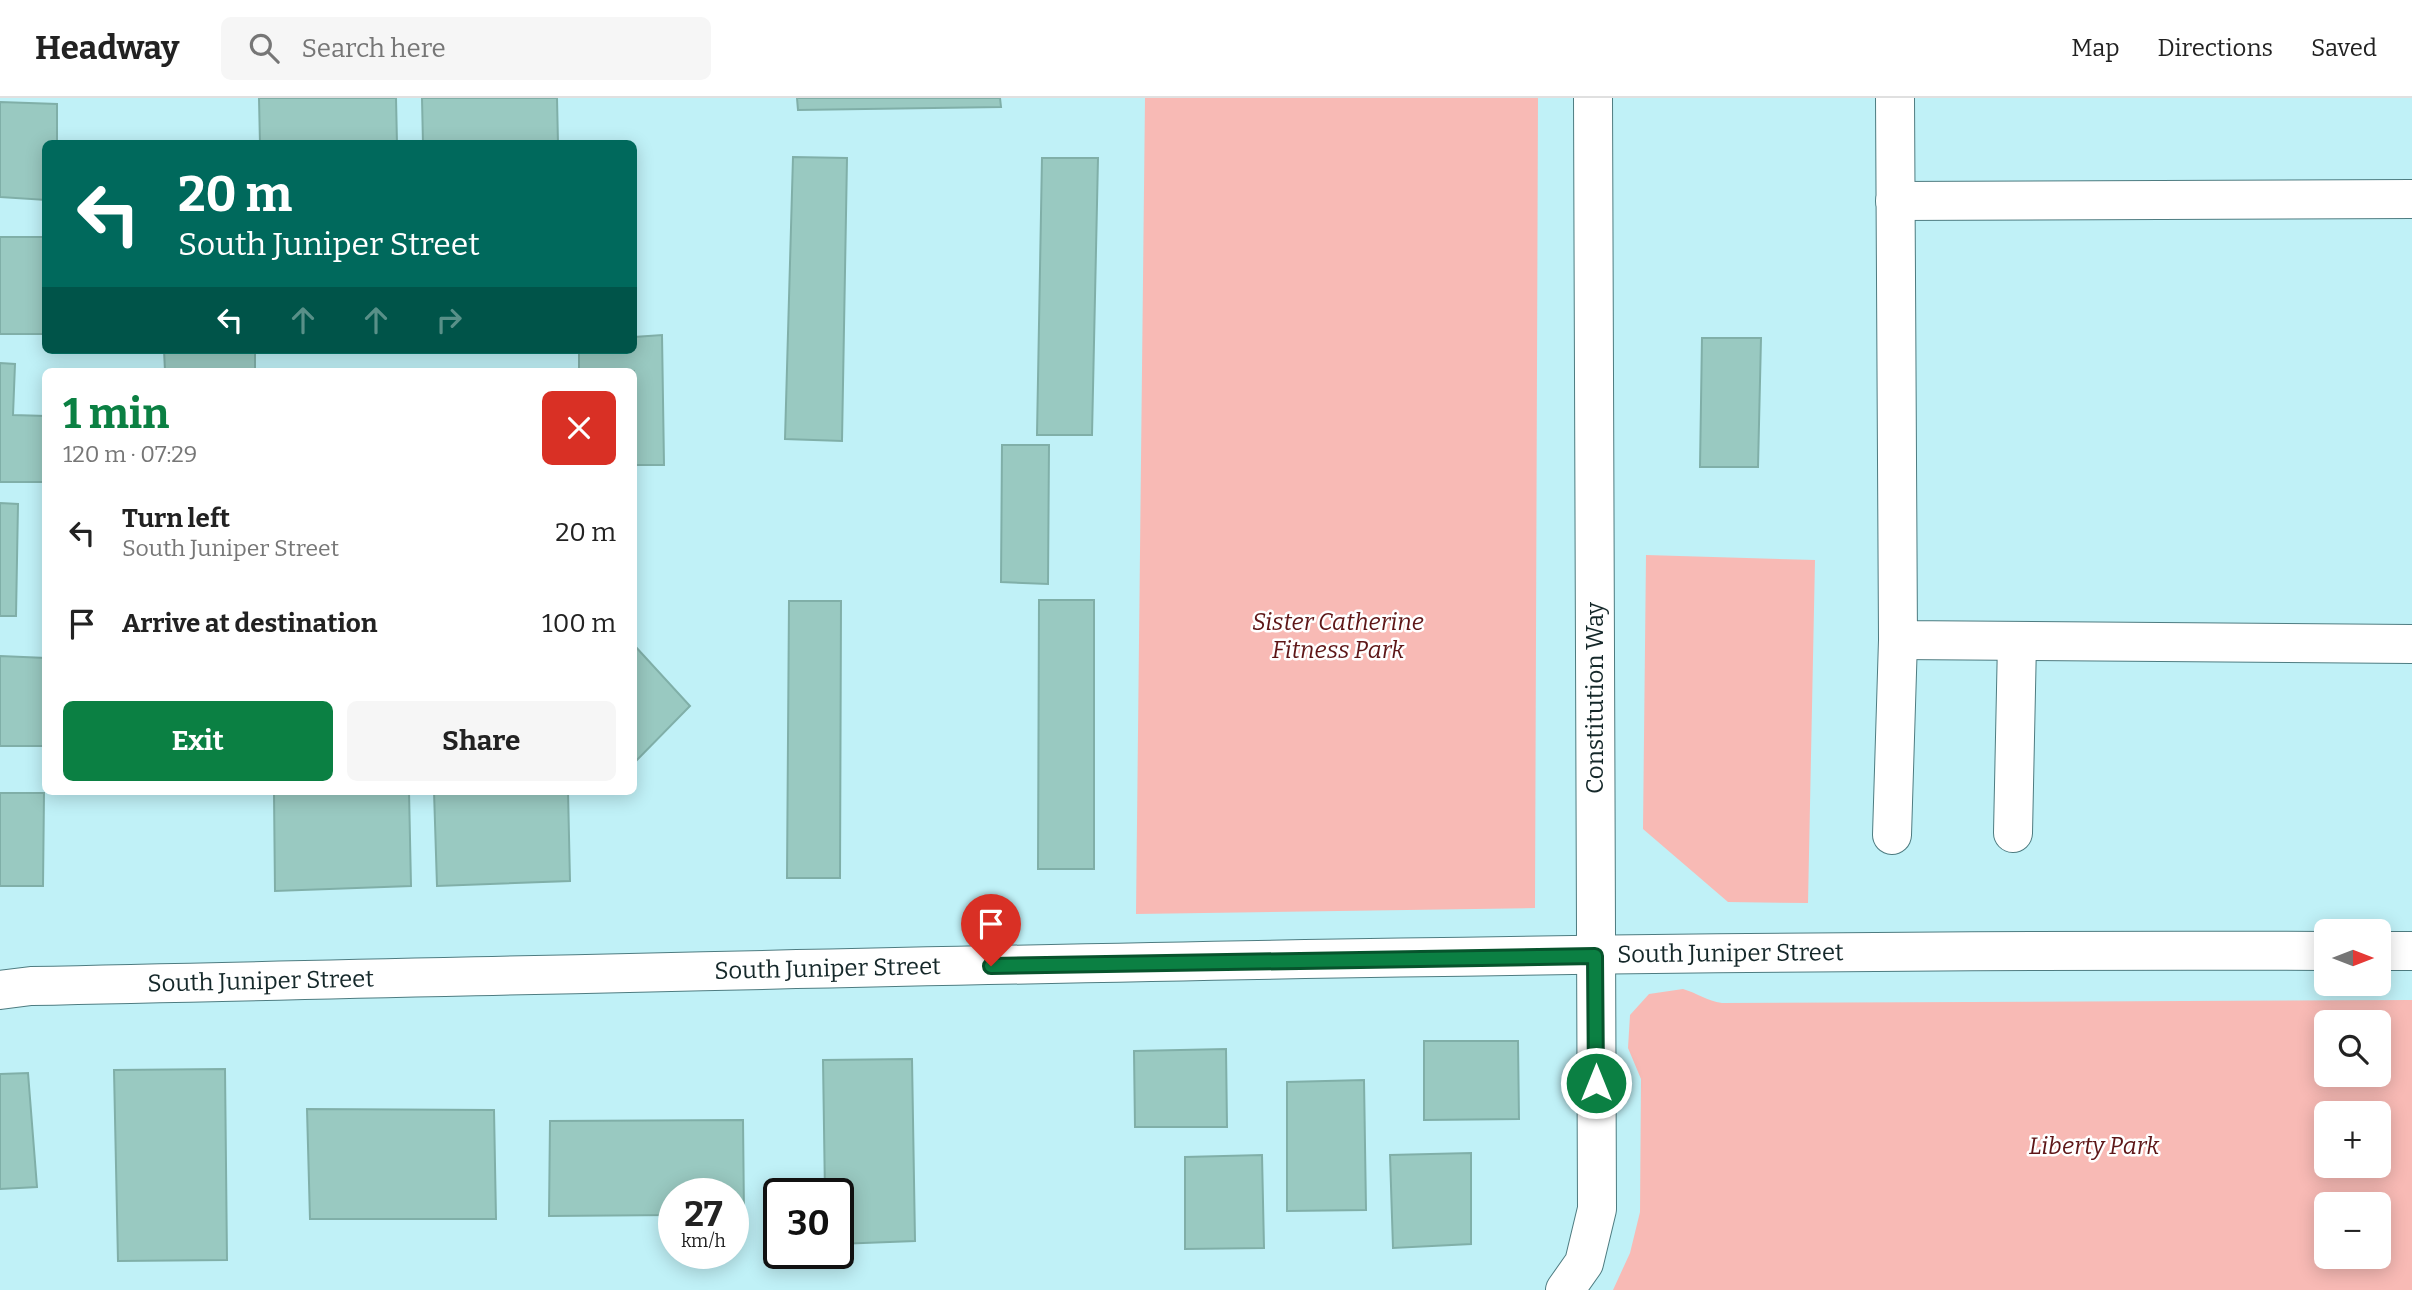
<!DOCTYPE html>
<meta charset="utf-8">
<style>
:root{--surface:#fff;--page:#f6f6f6;--text:#222;--muted:#767676;--line:#e0e0e0;--accent:#0b8043}
body{margin:0;font-family:Bitter,serif;background:var(--page);color:var(--text);height:100vh;display:flex;flex-direction:column;font-size:26px;white-space:nowrap}
*{box-sizing:border-box;margin:0}
p{font-size:23px;color:var(--muted)}
.icon{flex:none;width:38px;height:38px;fill:none;stroke:currentColor;stroke-width:2;stroke-linecap:round;stroke-linejoin:round}
.map{position:relative;flex:1;overflow:hidden}
.side{position:absolute;left:42px;top:270px;width:595px;height:427px;display:flex;flex-direction:column;background:var(--surface);border-radius:10px;box-shadow:0 4px 18px #0003}
.side>*{flex:none}
.guide{position:absolute;left:42px;top:42px;width:595px;height:214px;border-radius:10px;box-shadow:0 4px 18px #0003;background:#00695c;color:#fff;overflow:hidden}
.needle{width:46px;rotate:90deg}
.fabs{position:absolute;left:2314px;top:821px;display:grid;gap:14px}
.fabs a{display:grid;place-items:center;width:77px;height:77px;border-radius:10px;background:var(--surface);box-shadow:0 4px 18px #0003;font-size:35px}
.speed{position:absolute;left:658px;top:1080px;display:flex;gap:14px;font-size:35px;font-weight:700;text-align:center}
.speed>*{display:grid;place-content:center;width:91px;height:91px;border-radius:50%;background:var(--surface);box-shadow:0 4px 18px #0003;line-height:1}
.speed small{font-size:18px;font-weight:400}
.speed .limit{border:4px solid #111;border-radius:10px;background:#fff;color:#111}
.pin{position:absolute;display:grid;place-items:center;width:60px;height:60px;color:#fff;margin:-72px -30px;border-radius:50% 50% 50% 0;rotate:-45deg;box-shadow:0 0 7px #0007}
.pin .icon{rotate:45deg}
.me{position:absolute;width:77px;margin:-38px;rotate:0deg;stroke-linejoin:round;filter:drop-shadow(0 0 5px #0008)}
.turn{display:flex;align-items:center;gap:24px;height:147px;padding:0 21px;font-size:32px}
.turn .icon{width:91px;height:91px;stroke-width:2.5}
.turn b{display:block;font-size:49px;line-height:60px}
.lanes{display:flex;align-items:center;height:66px;padding:0 21px;background:#0003;justify-content:center;gap:35px;direction:ltr}
.lanes .off{opacity:.35}
.round{display:grid;place-items:center;flex:none;width:74px;height:74px;border-radius:10px;background:var(--page)}
.overview{display:flex;align-items:center;justify-content:space-between;height:119px;padding:0 21px}
h1{font-size:42px;font-weight:700;line-height:52px;color:var(--accent)}
.cta{display:flex;gap:14px;margin-top:auto;padding:14px 21px}
.cta a{flex:1;height:80px;border-radius:10px;background:var(--accent);color:#fff;font-size:28px;font-weight:700;line-height:80px;text-align:center}
.cta a+a{background:var(--page);color:var(--text)}
ul{padding:0;list-style:none}
li{display:flex;align-items:center;gap:21px;height:91px;padding:0 21px}
li div{flex:1}
li b{display:block;font-size:26px}
li em{font-style:normal}
header{display:flex;align-items:center;gap:42px;box-sizing:border-box;height:98px;padding:0 35px;background:var(--surface);border-bottom:2px solid var(--line)}
header strong{font-size:33px}
nav{display:flex;gap:38px;margin-inline-start:auto;font-size:24px}
.search{width:490px;height:63px;background:var(--page);display:flex;align-items:center;gap:18px;box-sizing:border-box;padding:0 24px;border-radius:10px;color:var(--muted);font-size:26px}
.map>svg:first-child{display:block}
.green{fill:#f8bab5;fill-rule:evenodd}
.building{fill:#99c9c1;stroke:#80afa8;stroke-width:2}
.lines{fill:none;stroke-linecap:round;stroke-linejoin:round}
.minor-casing{stroke:#4e7c81;stroke-width:40}
.minor{stroke:#fff;stroke-width:38}
.route-casing{stroke:#07532c;stroke-width:18}
.route{stroke:#0b8043;stroke-width:12}
.labels{text-anchor:middle;stroke-width:5;stroke-linejoin:round;paint-order:stroke}
.park-label{font-size:24px;font-style:italic;fill:#5e1617;stroke:#fff}
.street-label{font-size:24px;fill:#15282a;stroke:#fff}
</style>
<header>
<strong>Headway</strong>
<div class="search"><svg class="icon" aria-label="search" viewBox="0 0 24 24"><circle cx="10" cy="10" r="6"/><path d="M15 15l6 6"/></svg>Search here</div>
<nav><a>Map</a><a>Directions</a><a>Saved</a></nav>
</header>
<div class="map">
<svg width="2412" height="1192" viewBox="0 0 2412 1192">
<rect width="100%" height="100%" fill="#c0f1f7"/>
<path class="green" d="M 1145,0 L 1538,0 L 1535,810 L 1136,816 Z
M 1646,457 L 1815,462 L 1808,805 L 1728,804 L 1643,731 Z
M 1683,891 C 1697,895 1707,903 1722,905 L 2412,902 L 2412,1192 L 1613,1192 L 1630,1155 L 1640,1114 L 1641,981 L 1628,950 L 1630,917 L 1649,896 ZM 2378,924 L 2378,976 L 2326,976 L 2326,924 ZM 2378,1015 L 2378,1068 L 2326,1068 L 2326,1015 ZM 2326,1106 L 2378,1106 L 2378,1158 L 2326,1158 Z"/>
<path class="building" d="M 259,0 L 396,0 L 397,46 L 260,46 Z
M 422,0 L 557,0 L 558,46 L 423,46 Z
M 797,0 L 1000,0 L 1001,9 L 798,12 Z
M 0,4 L 57,6 L 57,46 L 46,46 L 46,102 L 0,99 Z
M 793,59 L 847,60 L 842,343 L 785,341 Z
M 1042,60 L 1098,60 L 1092,337 L 1037,337 Z
M 0,139 L 46,139 L 46,236 L 0,236 Z
M 662,237 L 664,367 L 634,367 L 634,273 L 579,273 L 579,252 L 634,252 L 634,239 Z
M 1702,240 L 1761,240 L 1758,369 L 1700,369 Z
M 164,252 L 255,252 L 255,273 L 165,273 Z
M 0,265 L 15,266 L 13,317 L 46,318 L 46,384 L 0,384 Z
M 1002,347 L 1049,347 L 1048,486 L 1001,484 Z
M 634,395 L 635,395 L 634,528 Z
M 0,405 L 18,406 L 16,518 L 0,518 Z
M 1039,502 L 1094,502 L 1094,771 L 1038,771 Z
M 789,503 L 841,503 L 840,780 L 787,780 Z
M 634,547 L 690,608 L 634,665 Z
M 0,558 L 46,560 L 46,648 L 0,648 Z
M 409,693 L 411,788 L 275,793 L 274,695 Z
M 434,693 L 568,693 L 570,783 L 437,788 Z
M 0,695 L 44,695 L 43,788 L 0,788 Z
M 1424,943 L 1518,943 L 1519,1021 L 1424,1022 Z
M 1226,951 L 1227,1029 L 1135,1029 L 1134,953 Z
M 912,961 L 915,1143 L 838,1146 L 838,1096 L 825,1096 L 823,962 Z
M 225,971 L 227,1162 L 118,1163 L 114,972 Z
M 28,975 L 37,1089 L 0,1091 L 0,976 Z
M 1364,982 L 1366,1112 L 1287,1113 L 1287,984 Z
M 307,1011 L 494,1012 L 496,1121 L 310,1121 Z
M 743,1022 L 744,1117 L 733,1117 L 733,1096 L 674,1096 L 674,1117 L 549,1118 L 550,1023 Z
M 1471,1055 L 1471,1146 L 1393,1150 L 1390,1057 Z
M 1262,1057 L 1264,1150 L 1185,1151 L 1185,1059 Z"/>
<g class="lines">
<g class="minor-casing">
<g id="minor">
<path d="M 1895,0 L 1898,542 L 2412,546"/>
<path d="M 1895,103 L 2412,101"/>
<path d="M 2013,735 L 2017,544"/>
<path d="M 1892,737 L 1898,542"/>
<path d="M 2378,853 L 2412,853"/>
<path id="s1" d="M 0,892 L 31,888 C 796,872 1561,850 2326,853"/>
<path d="M 1565,1192 L 1584,1165 L 1597,1111 L 1593,0"/>
</g>
</g>
<use href="#minor" class="minor"/>
</g>
<g class="lines">
<g class="route-casing">
<path id="route" d="M 991,868 L 1595,858 L 1596,985"/>
</g>
<use href="#route" class="route"/>
</g>
<g class="labels">
<g class="park-label">
<text x="1338" y="532">Sister Catherine<tspan x="1338" dy="28">Fitness Park</tspan></text>
<text x="2094" y="1056">Liberty Park</text>
</g>
<g class="street-label">
<text transform="translate(1595 600) rotate(-90)" y="8">Constitution Way</text>
<text dy="8" stroke="none"><textPath href="#s1" startOffset="1731">South Juniper Street</textPath></text>
<text dy="8" stroke="none"><textPath href="#s1" startOffset="828">South Juniper Street</textPath></text>
<text dy="8" stroke="none"><textPath href="#s1" startOffset="261">South Juniper Street</textPath></text>
</g>
</g>
</svg>
<div class="fabs">
<a><svg class="needle" viewBox="-14 -14 28 28"><path d="M0-13l5 13h-10z" fill="#e53935"/><path d="M0 13l5-13h-10z" fill="#767676"/></svg></a>
<a><svg class="icon" aria-label="search" viewBox="0 0 24 24"><circle cx="10" cy="10" r="6"/><path d="M15 15l6 6"/></svg></a>
<a>+</a>
<a>−</a>
</div>
<div class="speed"><div>27<small>km/h</small></div><div class="limit">30</div></div>
<div class="pin" style="left:991px;top:868px;background:#d93025"><svg class="icon" aria-label="arrive" viewBox="0 0 24 24"><path d="M6 21V4h12l-3 4 3 4H6"/></svg></div>
<svg class="me" style="left:1596px;top:985px" viewBox="-20 -20 40 40"><circle r="17" fill="#0b8043" stroke="#fff" stroke-width="3"/><path d="M0-11L8 9 0 5-8 9z" fill="#fff"/></svg>
<div class="guide">
<div class="turn"><svg class="icon" aria-label="left" viewBox="0 0 24 24"><path d="M17 20v-9H6M10 6l-5 5 5 5"/></svg><div><b>20 m</b>South Juniper Street</div></div>
<div class="lanes"><svg class="icon" aria-label="left" viewBox="0 0 24 24"><path d="M17 20v-9H6M10 6l-5 5 5 5"/></svg><svg class="icon off" aria-label="ahead" viewBox="0 0 24 24"><path d="M12 20V5M6 11l6-6 6 6"/></svg><svg class="icon off" aria-label="ahead" viewBox="0 0 24 24"><path d="M12 20V5M6 11l6-6 6 6"/></svg><svg class="icon off" aria-label="right" viewBox="0 0 24 24"><path d="M7 20v-9h11M14 6l5 5-5 5"/></svg></div>
</div>
<section class="side">
<div class="overview"><div><h1>1 min</h1><p>120 m · 07:29</p></div><a class="round" style="background:#d93025;color:#fff"><svg class="icon" aria-label="close" viewBox="0 0 24 24"><path d="M6 6l12 12M18 6L6 18"/></svg></a></div>
<ul>
<li><svg class="icon" aria-label="left" viewBox="0 0 24 24"><path d="M17 20v-9H6M10 6l-5 5 5 5"/></svg><div><b>Turn left</b><p>South Juniper Street</p></div><em>20 m</em></li>
<li><svg class="icon" aria-label="arrive" viewBox="0 0 24 24"><path d="M6 21V4h12l-3 4 3 4H6"/></svg><div><b>Arrive at destination</b></div><em>100 m</em></li>
</ul>
<div class="cta"><a>Exit</a><a>Share</a></div>
</section>
</div>
